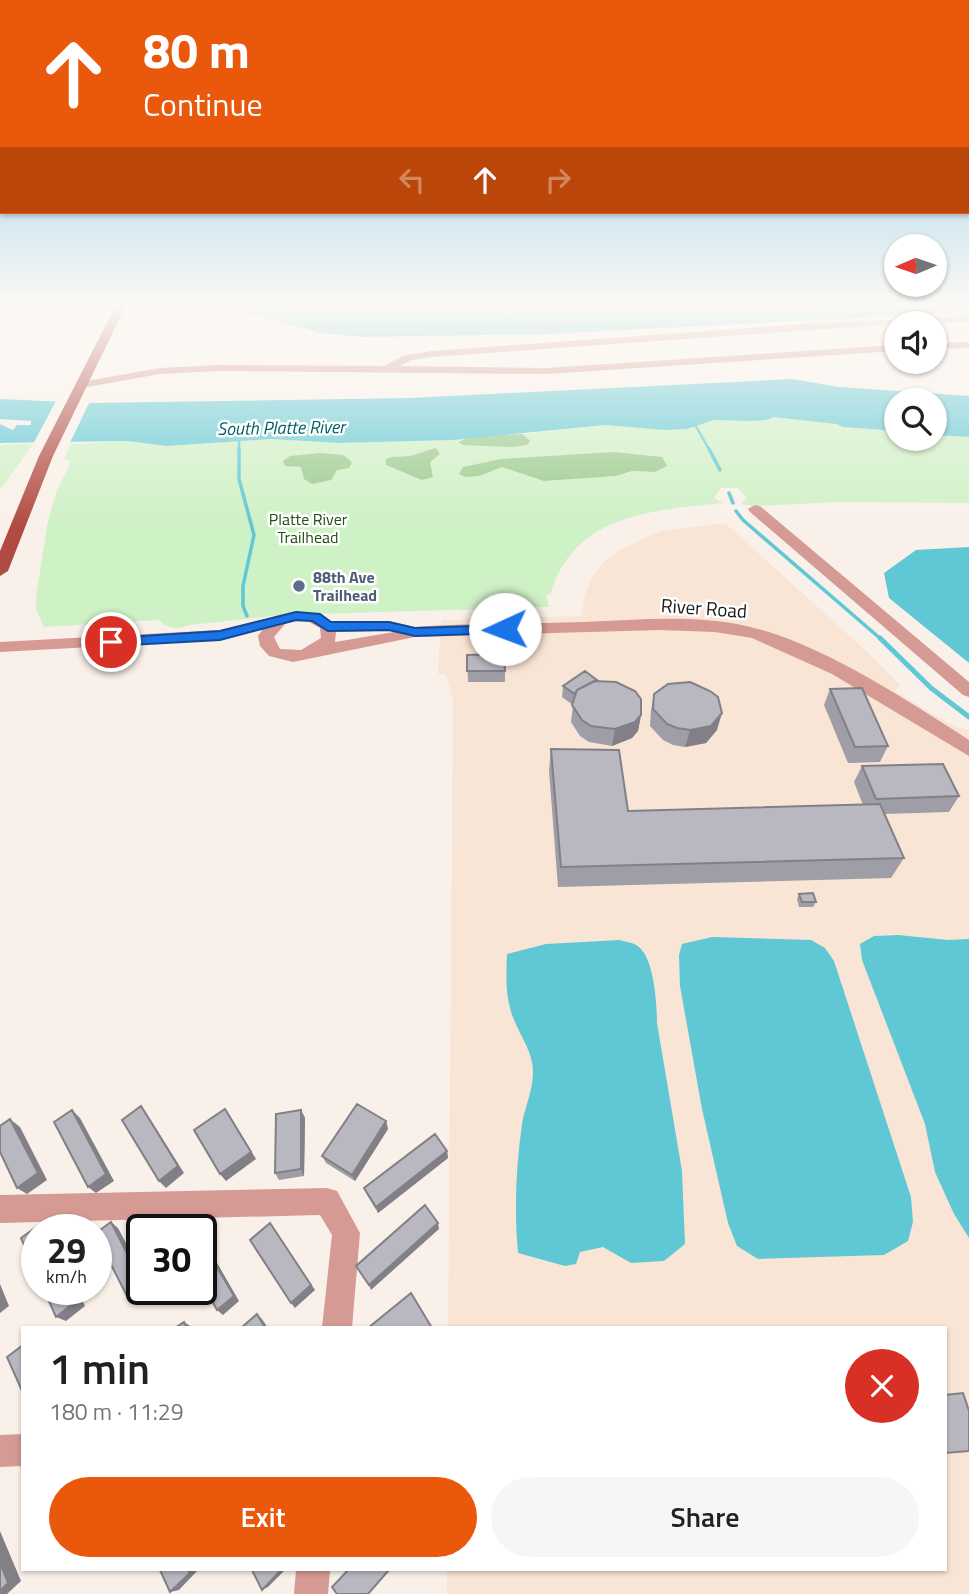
<!DOCTYPE html>
<meta charset="utf-8">
<style>
:root{--surface:#fff;--page:#f6f6f6;--text:#202124;--muted:#757577;--accent:#ea580c}
body{margin:0;font-family:"Titillium Web",sans-serif;background:var(--page);color:var(--text);height:100vh;display:flex;flex-direction:column;font-size:26px;white-space:nowrap}
*{box-sizing:border-box;margin:0}
p{font-size:23px;color:var(--muted)}
.icon{flex:none;width:38px;height:38px;fill:none;stroke:currentColor;stroke-width:2;stroke-linecap:round;stroke-linejoin:round}
.map{position:relative;flex:1;overflow:hidden}
.side{position:absolute;left:21px;top:1326px;width:926px;height:245px;display:flex;flex-direction:column;background:var(--surface);border-radius:0px;box-shadow:0 2px 5px #0004}
.side>*{flex:none}
.guide{position:absolute;left:0px;top:0px;width:970px;height:214px;box-shadow:0 2px 5px #0004;background:#ea580c;color:#fff;overflow:hidden}
.needle{width:46px;rotate:268deg}
.fabs{position:absolute;left:884px;top:234px;display:grid;gap:14px}
.fabs a{display:grid;place-items:center;width:63px;height:63px;border-radius:50%;background:var(--surface);box-shadow:0 2px 5px #0004;font-size:35px}
.speed{position:absolute;left:21px;top:1214px;display:flex;gap:14px;font-size:35px;font-weight:700;text-align:center}
.speed>*{display:grid;place-content:center;width:91px;height:91px;border-radius:50%;background:var(--surface);box-shadow:0 2px 5px #0004;line-height:1}
.speed small{font-size:18px;font-weight:400}
.speed .limit{border:4px solid #111;border-radius:10px;background:#fff;color:#111}
.pin{position:absolute;display:grid;place-items:center;width:60px;height:60px;color:#fff;margin:-30px;border:4px solid #fff;border-radius:50%;box-shadow:0 2px 7px #0007}
.me{position:absolute;width:77px;margin:-38px;rotate:268deg;stroke-linejoin:round;filter:drop-shadow(0 0 5px #0008)}
.turn{display:flex;align-items:center;gap:24px;height:147px;padding:0 28px;font-size:32px}
.turn .icon{width:91px;height:91px;stroke-width:2.5}
.turn b{display:block;font-size:49px;line-height:60px}
.lanes{display:flex;align-items:center;height:66px;padding:0 28px;background:#0003;justify-content:center;gap:35px;direction:ltr}
.lanes .off{opacity:.35}
.round{display:grid;place-items:center;flex:none;width:74px;height:74px;border-radius:37px;background:var(--page)}
.summary{display:flex;align-items:center;justify-content:space-between;height:119px;padding:0 28px}
h1{font-size:42px;font-weight:600;line-height:52px}
.button{display:flex;gap:14px;margin-top:auto;padding:14px 28px}
.button a{flex:1;height:80px;border-radius:42px;background:var(--accent);color:#fff;font-size:28px;font-weight:600;line-height:80px;text-align:center}
.button a+a{background:var(--page);color:var(--text)}
.map>svg:first-child{display:block}
.industrial{fill:#f9e5d5}
.green{fill:#cff1c6;fill-rule:evenodd}
.forest{fill:#9bcb8e}
.water{fill:#5fc8d4}
.pier{fill:#f9f1e9}
.lines{fill:none;stroke-linecap:round;stroke-linejoin:round}
.stream-far2{stroke:#5fc8d4;stroke-width:2.5}
.stream-far1{stroke:#5fc8d4;stroke-width:3.5}
.stream{stroke:#5fc8d4;stroke-width:5}
.street{fill:#d49a93;fill-rule:evenodd}
.primary{fill:#b04b43;fill-rule:evenodd}
.wall{fill:#9f9da5}
.shaded-wall{fill:#828086}
.building{fill:#b9b7c0;stroke:#828086;stroke-width:2}
.route{fill:#1a73e8;stroke:#114b97;stroke-width:2}
.service-dot{fill:#5c6f8a;stroke:#fff;stroke-width:2.5}
.labels{text-anchor:middle;stroke-width:5;stroke-linejoin:round;paint-order:stroke}
.far-park-label{font-size:16px;fill:#224f13;stroke:#fff}
.far-service-label{font-size:16px;font-weight:bold;fill:#4e5e75;stroke:#fff;text-anchor:start}
.far-water-label{font-size:18px;font-style:italic;fill:#006169;stroke:#fff}
.street-label{font-size:19px;fill:#1b1916;stroke:#fff}
</style>
<div class="map">
<svg width="969" height="1594" viewBox="0 0 969 1594">
<rect width="100%" height="100%" fill="#f9f1e9"/>
<path class="industrial" d="M 725,523 L 863,648 L 900,685 L 895,691 L 955,727 L 969,730 L 969,1594 L 447,1594 L 447,1570 L 945,1570 L 945,1328 L 448,1328 L 453,701 L 446,675 L 438,674 L 441,620 L 581,616 L 585,594 L 592,577 L 604,562 L 618,551 L 660,531 Z"/>
<path class="green" d="M 773,417 L 836,424 L 843,427 L 896,431 L 896,439 L 934,439 L 935,435 L 969,437 L 969,503 L 840,502 L 754,506 L 741,504 L 747,498 L 738,488 L 721,488 L 714,498 L 724,503 C 654,510 574,514 551,593 L 546,595 L 549,607 L 282,615 L 190,625 C 176,630 169,629 158,620 L 44,627 L 36,610 L 36,597 L 48,521 L 56,493 L 71,461 L 64,459 L 71,444 L 127,441 L 167,446 L 271,439 L 338,443 L 453,440 L 496,435 L 527,437 L 523,434 L 606,425 L 687,429 L 714,420 L 749,421 L 767,420 ZM 614,452 L 662,457 L 655,472 L 632,471 L 616,476 L 544,481 L 521,458 Z
M 6,444 L 33,444 L 0,490 L 0,446 Z"/>
<path class="forest" d="M 523,434 L 530,441 L 527,445 L 512,447 L 463,445 L 458,442 L 474,436 Z
M 436,448 L 440,454 L 430,462 L 433,477 L 422,480 L 386,465 L 386,459 C 396,455 405,458 414,455 C 422,453 427,450 436,448 Z
M 614,452 L 662,457 L 667,466 L 655,472 L 632,471 L 616,476 L 544,481 L 502,467 L 479,476 L 465,477 L 459,474 L 463,467 L 501,459 Z
M 321,453 L 343,455 L 352,462 L 349,468 L 337,470 L 331,480 L 312,484 L 304,479 L 301,467 L 285,466 L 283,461 L 290,456 Z"/>
<path class="water" d="M 212,303 L 969,303 L 969,312 L 547,334 L 363,337 L 321,333 Z
M 792,379 L 839,387 L 969,396 L 969,437 L 935,435 L 934,401 L 896,401 L 896,431 L 843,427 L 836,424 L 773,417 L 767,420 L 749,421 L 714,420 L 687,429 L 665,430 L 606,425 L 453,440 L 338,443 L 271,439 L 167,446 L 127,441 L 0,443 L 0,424 L 13,430 L 17,425 L 31,425 L 31,421 L 0,419 L 0,399 L 91,403 L 410,398 Z
M 969,547 L 969,663 L 889,598 L 884,573 L 916,550 Z
M 898,935 L 948,940 L 969,939 L 969,1238 L 954,1214 L 935,1172 L 925,1124 L 862,960 L 860,944 L 874,936 Z
M 712,937 L 811,940 L 825,948 L 834,961 L 911,1197 L 913,1222 L 908,1241 L 884,1255 L 758,1259 L 737,1246 L 728,1223 L 702,1109 L 680,986 L 679,955 L 682,944 Z
M 620,940 C 625,942 632,942 636,945 C 654,954 657,1004 657,1023 L 682,1171 L 685,1244 L 664,1261 L 631,1263 L 603,1247 L 580,1252 L 576,1264 L 565,1266 L 518,1253 C 514,1210 516,1166 522,1124 C 525,1106 533,1091 533,1072 C 533,1053 522,1039 515,1022 C 505,1000 506,978 507,954 L 546,944 Z"/>
<path class="pier" d="M 57,399 L 91,399 L 68,447 L 31,448 Z"/>
<g class="lines">
<path class="stream-far2" d="M 693,421 L 710,451
M 239,435 L 239,451"/>
<path class="stream-far1" d="M 239,449 L 239,479 L 254,535 L 243,586 L 243,606 L 247,616
M 709,449 L 720,470
M 729,493 L 733,503
M 736,511 L 743,520 L 882,640"/>
<path class="stream" d="M 880,638 L 931,688 L 969,717"/>
<path class="street" d="M 969,316 L 969,322 L 896,324 L 432,357 L 412,360 L 400,366 L 546,368 L 896,345 L 896,351 L 546,374 L 218,371 L 160,374 L 81,388 L 75,385 L 81,382 L 160,368 L 218,365 L 384,366 L 405,355 L 432,351 L 802,324 Z
M 969,342 L 969,348 L 934,349 L 934,343 Z
M 755,505 L 760,506 L 969,682 L 969,697 L 963,695 L 750,512 L 748,509 Z
M 296,611 L 319,614 L 332,622 L 389,621 L 414,627 C 470,623 527,624 584,622 C 640,620 703,613 758,629 C 828,648 908,701 969,740 L 969,756 L 832,674 L 752,638 L 715,632 L 660,630 L 415,637 L 293,662 L 269,656 L 260,646 L 258,636 L 263,629 L 220,640 L 0,652 L 0,642 L 220,630 ZM 296,621 L 309,622 L 320,628 L 321,638 L 301,650 L 280,649 L 274,637 L 285,624 ZM 389,631 L 394,632 L 335,642 L 336,632 Z
M 327,1188 L 337,1191 L 360,1233 L 352,1328 L 322,1328 L 332,1235 L 320,1215 L 0,1223 L 0,1195 Z
M 23,1434 L 23,1466 L 0,1467 L 0,1435 Z
M 296,1570 L 330,1570 L 328,1594 L 294,1594 Z"/>
<path class="primary" d="M 117,303 L 127,303 L 53,456 L 8,571 L 0,576 L 0,551 L 39,456 Z"/>
</g>
<path class="wall" d="M 467,655 L 505,671 L 505,682 L 468,682 Z
M 597,680 L 597,681 L 641,715 L 638,731 L 632,738 L 612,746 L 589,742 L 580,736 L 571,722 L 573,705 L 562,697 L 563,686 Z
M 830,689 L 888,746 L 880,762 L 848,763 L 824,705 Z
M 654,694 L 717,730 L 706,743 L 685,747 L 673,745 L 663,740 L 650,726 L 651,710 Z
M 551,749 L 628,811 L 863,805 L 854,782 L 862,766 L 959,796 L 949,812 L 885,814 L 904,858 L 891,878 L 558,887 L 549,771 Z
M 799,894 L 816,902 L 813,907 L 799,907 L 797,899 Z
M 301,1110 L 305,1118 L 304,1176 L 279,1180 L 275,1173 Z
M 386,1121 L 388,1129 L 355,1181 L 326,1163 L 322,1156 Z
M 447,1151 L 448,1158 L 378,1213 L 367,1195 L 364,1188 Z"/>
<path class="shaded-wall" d="M 722,713 L 717,730 L 706,743 L 685,747 L 690,730 Z
M 641,715 L 638,731 L 632,738 L 612,746 L 615,729 Z
M 141,1106 L 147,1114 L 184,1173 L 166,1188 L 159,1181 Z
M 72,1110 L 80,1118 L 114,1181 L 96,1193 L 88,1187 Z
M 301,1110 L 305,1118 L 304,1176 L 301,1169 Z
M 230,1116 L 256,1159 L 226,1181 L 220,1174 Z
M 10,1119 L 20,1127 L 47,1180 L 27,1194 L 17,1188 Z
M 386,1121 L 388,1129 L 355,1181 L 352,1175 Z
M 447,1151 L 448,1158 L 378,1213 L 376,1207 Z
M 111,1222 L 118,1228 L 142,1273 L 142,1283 Z
M 438,1223 L 439,1229 L 371,1290 L 369,1285 Z
M 274,1229 L 315,1290 L 295,1308 L 291,1303 Z
M 201,1235 L 239,1301 L 223,1315 L 217,1310 L 201,1240 Z
M 0,1284 L 9,1306 L 0,1313 Z
M 70,1290 L 77,1290 L 85,1306 L 66,1321 L 56,1317 Z
M 142,1290 L 150,1290 L 152,1293 L 137,1305 L 129,1300 Z
M 257,1314 L 262,1319 L 268,1328 L 265,1328 Z
M 184,1322 L 190,1326 L 192,1328 L 187,1328 Z
M 0,1531 L 21,1581 L 7,1594 L 0,1594 Z
M 188,1570 L 197,1570 L 197,1571 L 179,1590 L 170,1592 Z
M 281,1570 L 285,1570 L 268,1587 L 262,1590 Z"/>
<path class="building" d="M 504,654 L 505,671 L 467,671 L 467,655 Z
M 585,671 L 597,680 L 577,690 L 575,694 L 563,686 Z
M 594,681 L 616,682 L 635,691 L 641,699 L 641,715 L 635,722 L 615,729 L 591,726 L 582,720 L 572,705 L 577,690 Z
M 690,682 L 710,691 L 718,697 L 722,713 L 711,726 L 690,730 L 677,728 L 667,724 L 653,709 L 654,694 L 668,684 Z
M 862,688 L 888,746 L 855,747 L 830,689 Z
M 551,749 L 619,750 L 628,811 L 880,804 L 904,858 L 561,867 Z
M 943,764 L 959,796 L 876,799 L 862,766 Z
M 813,893 L 816,902 L 802,902 L 799,894 Z
M 357,1104 L 386,1121 L 352,1175 L 322,1156 Z
M 141,1106 L 178,1166 L 159,1181 L 122,1120 Z
M 225,1109 L 251,1152 L 220,1174 L 194,1130 Z
M 72,1110 L 106,1174 L 88,1187 L 54,1122 Z
M 301,1110 L 301,1169 L 275,1173 L 276,1114 Z
M 10,1119 L 38,1173 L 17,1188 L 0,1152 L 0,1126 Z
M 435,1134 L 447,1151 L 376,1207 L 364,1188 Z
M 425,1205 L 438,1223 L 369,1285 L 356,1266 Z
M 111,1222 L 142,1283 L 142,1290 L 129,1300 L 96,1235 L 96,1233 Z
M 191,1222 L 196,1230 L 181,1230 Z
M 270,1223 L 311,1285 L 291,1303 L 250,1240 Z
M 39,1225 L 42,1230 L 37,1230 L 37,1274 L 21,1238 Z
M 201,1240 L 234,1296 L 217,1310 L 201,1281 Z
M 44,1290 L 70,1290 L 76,1301 L 56,1317 Z
M 411,1293 L 432,1328 L 368,1328 Z
M 257,1314 L 265,1328 L 241,1328 Z
M 184,1322 L 187,1328 L 175,1328 Z
M 23,1345 L 23,1393 L 7,1357 Z
M 963,1393 L 969,1411 L 969,1451 L 945,1453 L 945,1395 Z
M 0,1563 L 8,1583 L 0,1591 Z
M 160,1570 L 188,1570 L 190,1573 L 170,1592 Z
M 252,1570 L 281,1570 L 262,1590 Z
M 348,1570 L 389,1570 L 368,1594 L 337,1594 L 332,1587 Z"/>
<linearGradient id="sky" x2="0" y2="1"><stop stop-color="#71bce0"/><stop offset="0.58" stop-color="#fcf9f5"/><stop offset="1" stop-color="#fcf9f5" stop-opacity="0"/></linearGradient>
<rect width="969" height="526" fill="url(#sky)"/>
<path class="route" d="M 296,612 L 320,614 L 331,622 L 389,622 L 415,628 L 505,625 L 512,629 L 505,633 L 415,636 L 389,630 L 328,631 L 312,621 L 296,620 L 220,640 L 111,646 L 104,642 L 111,638 L 220,631 Z"/>
<circle class="service-dot" cx="299" cy="586" r="7"/>
<g class="labels">
<g class="far-park-label">
<text x="308" y="525">Platte River<tspan x="308" dy="18">Trailhead</tspan></text>
</g>
<g class="far-service-label">
<text x="313" y="583">88th Ave<tspan x="313" dy="18">Trailhead</tspan></text>
</g>
<g class="far-water-label">
<text transform="translate(281 428) rotate(-1)" y="6">South Platte River</text>
</g>
<g class="street-label">
<text transform="translate(704 608) rotate(4)" y="7">River Road</text>
</g>
</g>
</svg>
<div class="fabs">
<a><svg class="needle" viewBox="-14 -14 28 28"><path d="M0-13l5 13h-10z" fill="#e53935"/><path d="M0 13l5-13h-10z" fill="#757577"/></svg></a>
<a><svg class="icon" aria-label="sound" viewBox="0 0 24 24"><path d="M4 9h4l5-4v14l-5-4H4zM17 9q2 3 0 6"/></svg></a>
<a><svg class="icon" aria-label="search" viewBox="0 0 24 24"><circle cx="10" cy="10" r="6"/><path d="M15 15l6 6"/></svg></a>
</div>
<div class="speed"><div>29<small>km/h</small></div><div class="limit">30</div></div>
<div class="pin" style="left:111px;top:642px;background:#d93025"><svg class="icon" aria-label="arrive" viewBox="0 0 24 24"><path d="M6 21V4h12l-3 4 3 4H6"/></svg></div>
<svg class="me" style="left:505px;top:629px" viewBox="-20 -20 40 40"><circle r="19" fill="#fff"/><path d="M0-13L10 11 0 6-10 11z" fill="#1a73e8"/></svg>
<div class="guide">
<div class="turn"><svg class="icon" aria-label="ahead" viewBox="0 0 24 24"><path d="M12 20V5M6 11l6-6 6 6"/></svg><div><b>80 m</b>Continue</div></div>
<div class="lanes"><svg class="icon off" aria-label="left" viewBox="0 0 24 24"><path d="M17 20v-9H6M10 6l-5 5 5 5"/></svg><svg class="icon" aria-label="ahead" viewBox="0 0 24 24"><path d="M12 20V5M6 11l6-6 6 6"/></svg><svg class="icon off" aria-label="right" viewBox="0 0 24 24"><path d="M7 20v-9h11M14 6l5 5-5 5"/></svg></div>
</div>
<section class="side">
<div class="summary"><div><h1>1 min</h1><p>180 m · 11:29</p></div><a class="round" style="background:#d93025;color:#fff"><svg class="icon" aria-label="close" viewBox="0 0 24 24"><path d="M6 6l12 12M18 6L6 18"/></svg></a></div>
<div class="button"><a>Exit</a><a>Share</a></div>
</section>
</div>
